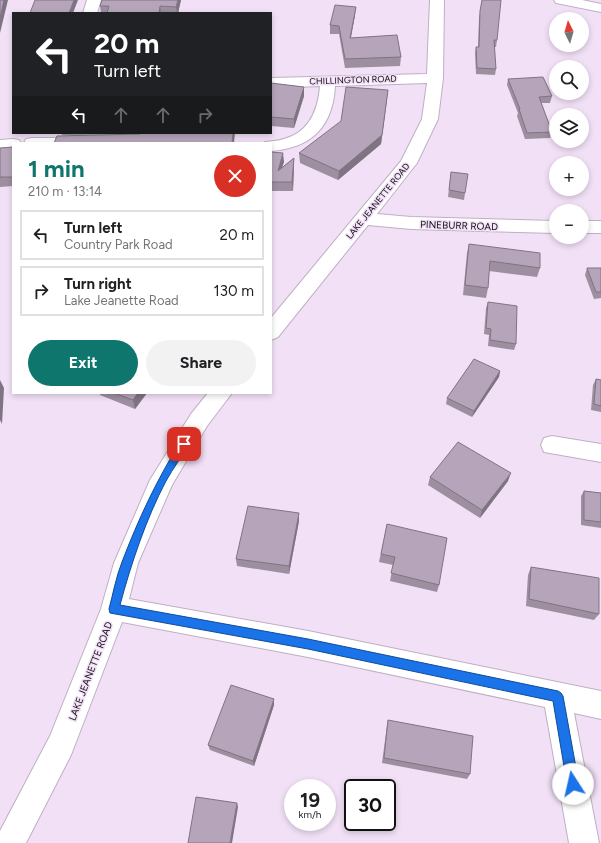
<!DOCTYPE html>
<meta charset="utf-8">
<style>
:root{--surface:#fff;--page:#f2f2f2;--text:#202124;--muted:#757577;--line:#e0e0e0;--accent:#0f766e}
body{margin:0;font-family:Figtree,sans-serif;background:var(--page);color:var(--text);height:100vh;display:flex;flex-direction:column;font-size:15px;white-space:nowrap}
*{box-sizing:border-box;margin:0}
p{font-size:13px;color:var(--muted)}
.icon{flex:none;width:22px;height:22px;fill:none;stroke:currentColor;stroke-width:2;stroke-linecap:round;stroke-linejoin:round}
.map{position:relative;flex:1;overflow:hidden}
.sheet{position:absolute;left:12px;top:142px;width:260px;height:252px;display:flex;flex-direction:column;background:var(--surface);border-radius:0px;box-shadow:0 2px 6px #0003}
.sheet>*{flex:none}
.banner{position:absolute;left:12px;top:12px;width:260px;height:122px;border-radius:0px;box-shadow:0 2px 6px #0003;background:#202124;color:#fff;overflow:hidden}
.needle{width:26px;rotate:355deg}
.fabs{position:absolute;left:549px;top:12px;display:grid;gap:8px}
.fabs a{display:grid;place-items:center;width:40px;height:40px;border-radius:50%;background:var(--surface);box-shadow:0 2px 6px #0003;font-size:20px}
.speed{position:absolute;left:284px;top:779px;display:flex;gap:8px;font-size:20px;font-weight:700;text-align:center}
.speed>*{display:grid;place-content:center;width:52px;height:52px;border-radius:50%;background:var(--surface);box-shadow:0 2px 6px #0003;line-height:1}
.speed small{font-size:10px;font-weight:400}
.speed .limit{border:2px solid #111;border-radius:6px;background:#fff;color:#111}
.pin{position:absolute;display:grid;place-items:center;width:34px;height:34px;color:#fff;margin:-17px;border-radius:8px;box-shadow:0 2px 6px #0006}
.me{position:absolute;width:44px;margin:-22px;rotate:350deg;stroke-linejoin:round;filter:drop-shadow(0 0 3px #0008)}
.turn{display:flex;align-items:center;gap:14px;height:84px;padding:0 16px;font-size:18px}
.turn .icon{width:52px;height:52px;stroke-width:2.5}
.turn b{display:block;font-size:28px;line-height:34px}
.lanes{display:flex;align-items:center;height:38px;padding:0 16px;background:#0003;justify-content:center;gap:20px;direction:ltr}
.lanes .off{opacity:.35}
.round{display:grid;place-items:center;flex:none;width:42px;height:42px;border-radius:21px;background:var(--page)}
.head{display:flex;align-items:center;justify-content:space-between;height:68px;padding:0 16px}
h1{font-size:24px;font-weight:700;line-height:30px;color:var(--accent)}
.action{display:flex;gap:8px;margin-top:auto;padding:8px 16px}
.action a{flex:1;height:46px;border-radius:24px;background:var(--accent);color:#fff;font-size:16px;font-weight:700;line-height:46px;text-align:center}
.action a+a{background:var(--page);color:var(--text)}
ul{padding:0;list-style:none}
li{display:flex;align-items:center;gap:12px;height:50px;margin:0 8px 6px;padding:0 8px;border:2px solid var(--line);border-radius:0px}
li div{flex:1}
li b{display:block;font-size:15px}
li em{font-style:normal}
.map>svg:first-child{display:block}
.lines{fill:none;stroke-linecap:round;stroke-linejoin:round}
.minor-casing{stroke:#bfafc4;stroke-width:2}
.minor{fill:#fff;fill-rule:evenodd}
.wall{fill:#9d8ea0}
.shaded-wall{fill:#7f7482}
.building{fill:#b6a5ba;stroke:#7f7482}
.route{fill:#1a73e8;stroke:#114b97}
.labels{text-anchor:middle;stroke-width:3;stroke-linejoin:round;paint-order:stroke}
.far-street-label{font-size:9px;fill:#100b12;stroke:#f1e0f6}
.street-label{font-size:10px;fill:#100b12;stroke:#f1e0f6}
</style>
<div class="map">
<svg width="601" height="843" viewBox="0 0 601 843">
<rect width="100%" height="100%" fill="#f1e0f6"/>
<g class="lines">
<g class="minor-casing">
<path id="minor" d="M 87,0 L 101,0 L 97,13 L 83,13 Z
M 430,0 L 444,0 L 443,78 L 438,119 L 417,163 L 377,214 L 411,217 L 556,221 L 556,233 L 411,229 L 368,225 L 278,337 L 271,340 L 271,318 L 401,161 L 422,119 L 427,83 L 335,86 C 333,126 312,148 271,151 L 271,143 L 265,142 C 271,141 278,141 284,139 C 309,132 318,111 320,86 L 271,88 L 271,78 L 427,74 Z
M 554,0 L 582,0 L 601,4 L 601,12 L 556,3 Z
M 32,138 L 132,138 L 138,139 L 140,143 L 24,143 L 26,139 Z
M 13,139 L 19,140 L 21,143 L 13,143 L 13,149 L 0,150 L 0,140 Z
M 582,221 L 601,221 L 601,233 L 582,233 Z
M 208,393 L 232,393 L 207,426 L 172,485 L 138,563 L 129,599 L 308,631 L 601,691 L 601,719 L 574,713 L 599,843 L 569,843 L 545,707 L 308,657 L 122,622 L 71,755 L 26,843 L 0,843 L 0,831 L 50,736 L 101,609 L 114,563 L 150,480 L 191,414 Z
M 552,436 L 601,444 L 601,462 L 544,452 L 541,445 L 544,438 Z"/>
</g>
<use href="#minor" class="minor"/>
</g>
<path class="wall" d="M 181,0 L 178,13 L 101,13 L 100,6 Z
M 482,0 L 497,40 L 496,47 L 494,47 L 496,69 L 495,75 L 476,74 L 475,53 L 476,47 L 478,47 L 479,18 Z
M 355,15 L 351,38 L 401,57 L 400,66 L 345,68 L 339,34 L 330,34 L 330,25 Z
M 508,79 L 552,96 L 550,103 L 541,103 L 552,132 L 550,138 L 525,139 L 517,116 L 518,113 L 507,85 Z
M 271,83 L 304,87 L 304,96 L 294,128 L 271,126 Z
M 387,100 L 381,144 L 338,180 L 300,163 L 299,153 Z
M 61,133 L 235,133 L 62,135 Z
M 13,147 L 13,186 L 0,187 L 0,148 Z
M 271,152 L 284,162 L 281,168 L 294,158 L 293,191 L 271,191 Z
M 451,172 L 465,193 L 464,200 L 448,197 Z
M 469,244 L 540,268 L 537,277 L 489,271 L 488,288 L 486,298 L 463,295 L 467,253 Z
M 587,268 L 601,268 L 601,298 L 594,299 L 585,275 Z
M 488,302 L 516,344 L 514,350 L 488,346 L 489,335 L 484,334 L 486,308 Z
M 500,371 L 499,377 L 472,417 L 446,404 L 447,398 Z
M 596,379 L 601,380 L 601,412 L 591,410 L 593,385 Z
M 100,393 L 147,393 L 135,409 L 100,395 Z
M 430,477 L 508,481 L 480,518 L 428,485 Z
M 584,491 L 601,493 L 601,528 L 581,525 L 581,496 Z
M 299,521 L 289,574 L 237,566 L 236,559 Z
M 387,524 L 439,585 L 437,592 L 390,581 L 393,565 L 379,562 Z
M 531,567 L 599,614 L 594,620 L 526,606 L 528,575 Z
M 274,705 L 254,766 L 210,750 L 208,745 Z
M 388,720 L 470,774 L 467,779 L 382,763 L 387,725 Z"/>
<path class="shaded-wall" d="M 4,0 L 8,0 L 0,33 L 0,18 Z
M 74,0 L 78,0 L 73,13 L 69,13 Z
M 178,0 L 181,0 L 178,13 L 177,13 L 176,7 Z
M 160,6 L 161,13 L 159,13 Z
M 356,7 L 355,15 L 349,46 L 350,38 Z
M 304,87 L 304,96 L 294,128 L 294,119 Z
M 388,90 L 381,144 L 338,180 L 339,171 Z
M 233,133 L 235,133 L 234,143 L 232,143 Z
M 283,153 L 284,162 L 278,180 L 278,171 Z
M 294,158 L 294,167 L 293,191 L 292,182 Z
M 500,371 L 499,377 L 472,417 L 474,411 Z
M 0,380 L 4,388 L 2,424 L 0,420 Z
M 138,393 L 147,393 L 135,409 L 133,400 Z
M 511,473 L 508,481 L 480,518 L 482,510 Z
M 299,513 L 299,521 L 289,574 L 289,566 Z
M 274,699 L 274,705 L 254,766 L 253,761 Z
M 237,803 L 238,807 L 232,843 L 230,843 Z"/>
<path class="building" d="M 0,0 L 4,0 L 0,18 Z
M 35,0 L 74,0 L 69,13 L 30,13 Z
M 102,0 L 178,0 L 176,7 L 160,6 L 159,13 L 107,13 L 109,6 L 100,6 Z
M 482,0 L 501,0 L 497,40 L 494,40 L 496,69 L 477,68 L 476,47 L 479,47 L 480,11 Z
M 335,5 L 356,7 L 350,38 L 397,35 L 401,57 L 345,59 L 339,26 L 330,25 Z
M 543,77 L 552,96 L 539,97 L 552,132 L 527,133 L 519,109 L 520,109 L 508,79 Z
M 271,83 L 304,87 L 294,119 L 271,117 Z
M 346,87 L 388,90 L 382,135 L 339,171 L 299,153 L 341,121 Z
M 139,133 L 233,133 L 232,143 L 54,143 L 57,136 L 140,134 Z
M 13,147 L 13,177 L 0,177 L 0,148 Z
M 271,152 L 283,153 L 278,171 L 294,158 L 292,182 L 271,182 Z
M 451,172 L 468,174 L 465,193 L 449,190 Z
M 469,244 L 540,253 L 540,268 L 490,261 L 488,288 L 465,285 Z
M 587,268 L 601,268 L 601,292 L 596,292 Z
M 488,302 L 517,306 L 516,344 L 490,340 L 491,329 L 486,328 Z
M 474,359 L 500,371 L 474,411 L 447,398 Z
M 596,379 L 601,380 L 601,406 L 594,404 Z
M 114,393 L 138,393 L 133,400 Z
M 458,442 L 511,473 L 482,510 L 430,477 Z
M 584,491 L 601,493 L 601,522 L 584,520 Z
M 248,506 L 299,513 L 289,566 L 236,559 Z
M 387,524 L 447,538 L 439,585 L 391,573 L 395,557 L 381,554 Z
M 531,567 L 599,578 L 599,614 L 529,599 Z
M 231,685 L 274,699 L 253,761 L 208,745 Z
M 388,720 L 473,736 L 470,774 L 384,758 Z
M 196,797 L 237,803 L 230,843 L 188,843 Z"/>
<path class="route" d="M 184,440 L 189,444 C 182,457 173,468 166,481 C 146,519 131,564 120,605 L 308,639 L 558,691 L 561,693 L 563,696 L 579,784 L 578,789 L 573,790 L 569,789 L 567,784 L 553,701 L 308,649 L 110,613 L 109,609 C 113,594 116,577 122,562 C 138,520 157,479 181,441 Z"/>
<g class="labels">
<g class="far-street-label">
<text transform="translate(353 80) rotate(-2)" y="3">CHILLINGTON ROAD</text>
<text transform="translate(378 201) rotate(-51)" y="3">LAKE JEANETTE ROAD</text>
</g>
<g class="street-label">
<text transform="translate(459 225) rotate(2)" y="4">PINEBURR ROAD</text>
<text transform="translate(90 671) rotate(-69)" y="4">LAKE JEANETTE ROAD</text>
</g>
</g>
</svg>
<div class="fabs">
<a><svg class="needle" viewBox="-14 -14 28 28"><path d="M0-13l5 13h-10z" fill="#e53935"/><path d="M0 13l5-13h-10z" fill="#757577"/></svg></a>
<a><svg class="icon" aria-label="search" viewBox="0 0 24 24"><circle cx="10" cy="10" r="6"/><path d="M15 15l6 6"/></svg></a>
<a><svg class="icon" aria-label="layers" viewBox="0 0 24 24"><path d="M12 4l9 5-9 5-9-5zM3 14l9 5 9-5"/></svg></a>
<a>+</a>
<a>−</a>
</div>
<div class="speed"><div>19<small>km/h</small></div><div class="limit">30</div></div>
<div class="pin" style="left:184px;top:444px;background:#d93025"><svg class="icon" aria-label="arrive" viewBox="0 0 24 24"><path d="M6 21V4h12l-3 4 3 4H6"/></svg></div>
<svg class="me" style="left:573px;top:784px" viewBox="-20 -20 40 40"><circle r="19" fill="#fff"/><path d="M0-13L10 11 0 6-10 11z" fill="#1a73e8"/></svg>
<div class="banner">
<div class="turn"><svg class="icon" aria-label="left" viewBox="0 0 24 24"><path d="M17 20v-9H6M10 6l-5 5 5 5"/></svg><div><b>20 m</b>Turn left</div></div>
<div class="lanes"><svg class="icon" aria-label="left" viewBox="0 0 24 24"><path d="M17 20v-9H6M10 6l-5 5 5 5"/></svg><svg class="icon off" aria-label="ahead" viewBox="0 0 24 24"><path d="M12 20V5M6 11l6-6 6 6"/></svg><svg class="icon off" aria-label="ahead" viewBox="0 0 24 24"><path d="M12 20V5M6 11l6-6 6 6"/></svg><svg class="icon off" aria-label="right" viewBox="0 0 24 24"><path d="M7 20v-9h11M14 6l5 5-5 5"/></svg></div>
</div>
<section class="sheet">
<div class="head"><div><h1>1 min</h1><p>210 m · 13:14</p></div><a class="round" style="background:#d93025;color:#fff"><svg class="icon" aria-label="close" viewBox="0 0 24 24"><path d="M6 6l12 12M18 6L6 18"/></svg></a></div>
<ul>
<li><svg class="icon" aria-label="left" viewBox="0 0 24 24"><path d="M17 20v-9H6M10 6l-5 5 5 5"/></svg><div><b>Turn left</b><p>Country Park Road</p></div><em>20 m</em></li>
<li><svg class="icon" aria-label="right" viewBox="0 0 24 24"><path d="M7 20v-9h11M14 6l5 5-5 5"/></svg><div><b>Turn right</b><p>Lake Jeanette Road</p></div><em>130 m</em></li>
</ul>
<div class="action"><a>Exit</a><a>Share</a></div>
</section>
</div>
